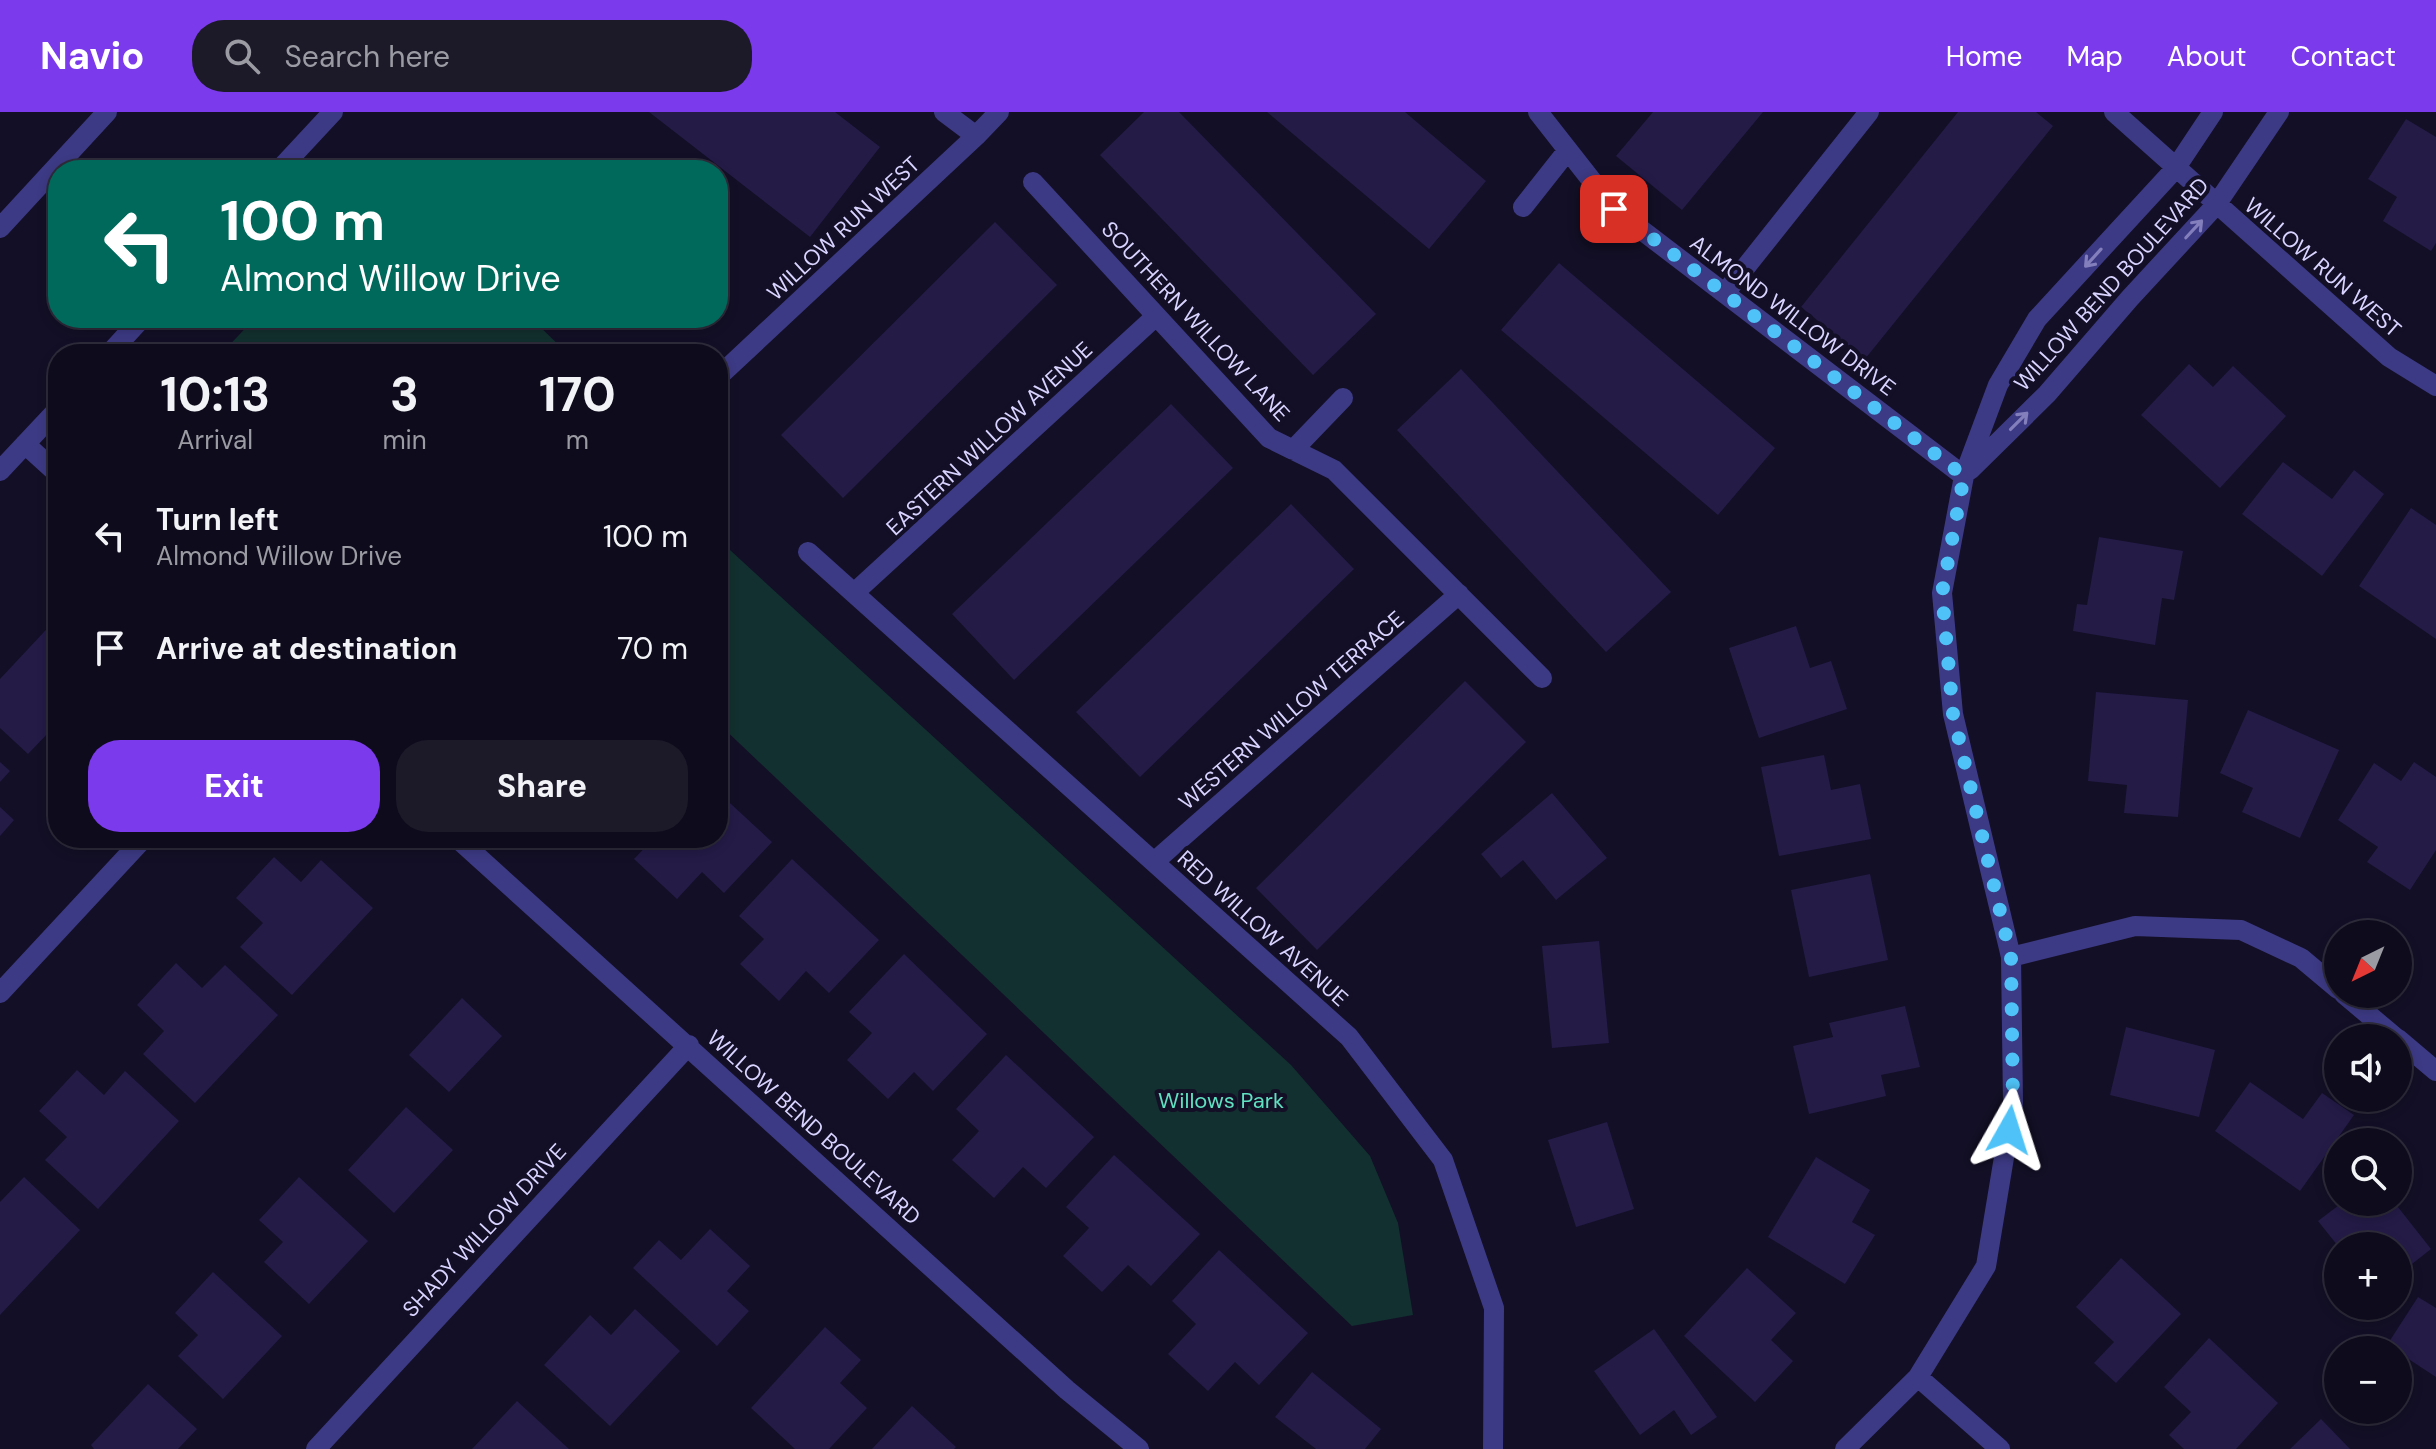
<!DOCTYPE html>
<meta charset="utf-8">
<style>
:root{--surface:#0e0b1c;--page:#1c1929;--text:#f1f3f6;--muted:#9b9ba3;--line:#2e2b3b;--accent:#7c3aed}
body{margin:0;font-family:"DM Sans",sans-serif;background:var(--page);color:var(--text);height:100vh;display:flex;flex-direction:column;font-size:30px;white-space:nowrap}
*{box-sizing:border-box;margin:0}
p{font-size:26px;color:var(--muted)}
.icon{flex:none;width:44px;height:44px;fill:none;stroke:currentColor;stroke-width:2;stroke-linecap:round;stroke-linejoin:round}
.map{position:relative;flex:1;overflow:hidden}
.sheet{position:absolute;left:48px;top:232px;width:680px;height:504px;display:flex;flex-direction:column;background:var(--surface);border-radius:32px;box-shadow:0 4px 12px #0003,0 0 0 2px var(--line)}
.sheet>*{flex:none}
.banner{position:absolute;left:48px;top:48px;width:680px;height:168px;border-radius:32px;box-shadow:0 4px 12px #0003,0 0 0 2px var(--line);background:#00695c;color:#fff;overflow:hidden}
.needle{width:52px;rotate:223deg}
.tools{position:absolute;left:2324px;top:808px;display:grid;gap:16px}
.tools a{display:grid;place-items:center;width:88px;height:88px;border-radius:50%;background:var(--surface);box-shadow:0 4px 12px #0003,0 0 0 2px var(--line);font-size:40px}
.pin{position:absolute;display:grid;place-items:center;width:68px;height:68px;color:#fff;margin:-34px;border-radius:16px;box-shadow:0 4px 12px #0006}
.me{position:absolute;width:88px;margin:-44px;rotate:6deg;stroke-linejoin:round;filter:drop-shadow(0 0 6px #0008)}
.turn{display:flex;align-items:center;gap:28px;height:168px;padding:0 40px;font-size:36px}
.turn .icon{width:104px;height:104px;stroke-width:2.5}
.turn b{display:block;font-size:56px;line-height:68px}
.eta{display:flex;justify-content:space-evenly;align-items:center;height:136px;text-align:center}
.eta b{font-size:48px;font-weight:700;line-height:56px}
.primary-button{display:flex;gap:16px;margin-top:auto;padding:16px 40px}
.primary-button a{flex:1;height:92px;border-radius:32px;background:var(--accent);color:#fff;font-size:32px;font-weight:700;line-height:92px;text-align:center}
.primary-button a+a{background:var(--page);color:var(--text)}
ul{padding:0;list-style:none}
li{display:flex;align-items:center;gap:24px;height:112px;padding:0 40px}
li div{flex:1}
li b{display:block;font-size:30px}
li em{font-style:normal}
header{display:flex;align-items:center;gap:48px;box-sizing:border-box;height:112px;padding:0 40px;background:var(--accent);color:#fff}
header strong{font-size:38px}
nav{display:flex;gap:44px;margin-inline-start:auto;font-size:28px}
.search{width:560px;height:72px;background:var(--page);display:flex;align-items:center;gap:20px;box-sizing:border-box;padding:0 28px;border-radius:32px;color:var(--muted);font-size:30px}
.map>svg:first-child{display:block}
.green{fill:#12302f}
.building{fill:#241b47}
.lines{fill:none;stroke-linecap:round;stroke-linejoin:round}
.minor{stroke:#3d3a85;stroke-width:20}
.oneway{stroke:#837fbc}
.route{stroke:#4fc3f7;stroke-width:14;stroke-dasharray:0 25.2}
.labels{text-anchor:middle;stroke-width:8;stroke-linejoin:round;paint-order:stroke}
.street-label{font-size:22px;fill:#d9d4ff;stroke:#130f26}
.park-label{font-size:22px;fill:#5fe0c0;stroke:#130f26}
</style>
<header>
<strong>Navio</strong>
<div class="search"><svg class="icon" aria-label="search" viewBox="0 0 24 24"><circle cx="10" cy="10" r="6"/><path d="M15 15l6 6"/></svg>Search here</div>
<nav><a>Home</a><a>Map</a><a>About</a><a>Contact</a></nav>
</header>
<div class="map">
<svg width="2436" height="1337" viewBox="0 0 2436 1337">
<rect width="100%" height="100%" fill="#130f26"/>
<path class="green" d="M 255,206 L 531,206 L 568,242 L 221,242 Z
M 718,427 L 1291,953 L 1370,1044 L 1398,1111 L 1413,1203 L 1352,1214 L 718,611 Z"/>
<path class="building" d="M 649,0 L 835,0 L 880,35 L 810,125 Z
M 1144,0 L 1179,0 L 1376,202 L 1313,263 L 1100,43 Z
M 1267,0 L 1405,0 L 1486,69 L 1429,137 Z
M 1653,0 L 1763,0 L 1682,98 L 1616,44 Z
M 1958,0 L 2036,0 L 2053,14 L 1865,247 L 1801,195 Z
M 2406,7 L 2436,25 L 2436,131 L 2431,139 L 2383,109 L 2397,85 L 2368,67 Z
M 995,110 L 1057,173 L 843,386 L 781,323 Z
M 1559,151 L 1775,336 L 1718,403 L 1501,218 Z
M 2189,252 L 2213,275 L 2233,254 L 2286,304 L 2220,376 L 2141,303 Z
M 1461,257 L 1671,480 L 1606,540 L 1397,318 Z
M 1171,292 L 1233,356 L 1014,568 L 952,502 Z
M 2283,350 L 2332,387 L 2354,358 L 2384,382 L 2322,464 L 2242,402 Z
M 1291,392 L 1354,457 L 1140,665 L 1076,600 Z
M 2411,396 L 2436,413 L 2436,527 L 2359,474 Z
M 2099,425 L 2183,439 L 2174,488 L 2162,486 L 2155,533 L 2073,519 L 2077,492 L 2087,493 Z
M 58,505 L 58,625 L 51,618 L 28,642 L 0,616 L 0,567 Z
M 1796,514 L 1810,556 L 1831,549 L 1847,597 L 1759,626 L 1729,536 Z
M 1465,569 L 1526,630 L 1317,838 L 1256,776 Z
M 2096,580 L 2188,588 L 2178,705 L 2124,701 L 2127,673 L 2088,669 Z
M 2248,598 L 2339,638 L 2300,726 L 2242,700 L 2253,676 L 2220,661 Z
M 1824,643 L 1831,678 L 1860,672 L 1871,727 L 1779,744 L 1761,655 Z
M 0,650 L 10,659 L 0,670 Z
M 2414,650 L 2436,665 L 2436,738 L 2410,778 L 2367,750 L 2378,735 L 2338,708 L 2374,651 L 2401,669 Z
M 718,680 L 772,730 L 724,781 L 702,760 L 677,787 L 634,747 L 654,726 L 718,726 Z
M 1552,681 L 1607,746 L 1556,788 L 1523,748 L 1501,766 L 1481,742 Z
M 0,695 L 14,708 L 0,724 Z
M 274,745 L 301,770 L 321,748 L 373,796 L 292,883 L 240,835 L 263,811 L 236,786 Z
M 792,747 L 879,828 L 829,881 L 806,859 L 779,889 L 740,852 L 764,827 L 739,804 Z
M 1870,762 L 1888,848 L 1809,865 L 1791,778 Z
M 1599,829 L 1609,931 L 1552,936 L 1542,834 Z
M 904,842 L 987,922 L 933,979 L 914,960 L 888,987 L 847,948 L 872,921 L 849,900 Z
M 176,851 L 202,876 L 225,853 L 278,903 L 195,991 L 143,942 L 164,919 L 137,893 Z
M 462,886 L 502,924 L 449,980 L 409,943 Z
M 1905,894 L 1920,955 L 1881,963 L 1886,984 L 1809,1002 L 1793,934 L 1833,925 L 1829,911 Z
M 2126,915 L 2215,938 L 2199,1005 L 2110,983 Z
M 1006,943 L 1094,1025 L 1046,1076 L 1023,1055 L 994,1086 L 952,1048 L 979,1019 L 956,997 Z
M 77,958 L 104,983 L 125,959 L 179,1009 L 98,1097 L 45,1048 L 67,1025 L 39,999 Z
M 2250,970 L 2303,1007 L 2322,981 L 2354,1003 L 2300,1079 L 2215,1019 Z
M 406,995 L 453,1038 L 394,1101 L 348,1058 Z
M 1607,1010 L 1634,1097 L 1576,1115 L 1548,1028 Z
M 1114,1043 L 1200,1122 L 1151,1174 L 1128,1153 L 1102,1180 L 1063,1144 L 1089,1116 L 1066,1095 Z
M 1816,1045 L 1870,1078 L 1852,1110 L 1875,1123 L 1845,1172 L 1768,1125 Z
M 24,1065 L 80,1118 L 0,1203 L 0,1090 Z
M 299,1065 L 368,1129 L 309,1192 L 264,1150 L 283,1130 L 259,1108 Z
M 2343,1090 L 2394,1090 L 2431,1137 L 2398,1163 L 2398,1134 L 2338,1134 L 2318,1109 Z
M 710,1117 L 750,1154 L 727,1179 L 749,1199 L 717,1234 L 633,1156 L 659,1128 L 681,1148 Z
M 1219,1138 L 1308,1221 L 1259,1273 L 1235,1250 L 1208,1279 L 1168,1242 L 1196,1212 L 1172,1189 Z
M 2121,1146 L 2181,1202 L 2116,1271 L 2094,1251 L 2114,1230 L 2076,1195 Z
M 1747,1156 L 1796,1201 L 1771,1228 L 1793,1249 L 1755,1290 L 1684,1224 Z
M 213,1160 L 282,1224 L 223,1287 L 178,1244 L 198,1223 L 175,1201 Z
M 2418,1185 L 2436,1196 L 2436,1265 L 2387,1233 Z
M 635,1197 L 680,1239 L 610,1314 L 544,1253 L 590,1203 L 611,1223 Z
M 825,1215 L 861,1248 L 840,1271 L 867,1296 L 829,1337 L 795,1337 L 751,1296 Z
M 1654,1217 L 1717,1305 L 1691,1323 L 1674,1298 L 1640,1323 L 1594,1259 Z
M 2209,1226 L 2278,1291 L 2236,1337 L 2184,1337 L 2169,1323 L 2191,1300 L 2164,1275 Z
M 1312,1260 L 1381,1317 L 1365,1337 L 1316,1337 L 1275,1305 Z
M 148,1272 L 197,1317 L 178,1337 L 94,1337 L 91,1333 Z
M 517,1289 L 569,1337 L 472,1337 Z
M 912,1294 L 956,1335 L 954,1337 L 872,1337 Z
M 2321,1307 L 2350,1337 L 2290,1337 Z"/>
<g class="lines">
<path class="minor" d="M 944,0 L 976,24
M 1538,0 L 1614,97 L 1964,364
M 2114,0 L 2389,245 L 2436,274
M 279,58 L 333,0
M 1033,70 L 1269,326 L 1334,358 L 1542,566
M 1523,95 L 1568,38
M 0,116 L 107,0
M 1725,181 L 1869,0
M 109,242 L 142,206
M 718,265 L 976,24 L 999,0
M 25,332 L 58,362
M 1293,338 L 1343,286
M 1970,358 L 2047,282 L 2130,186 L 2216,93 L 2279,0
M 0,359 L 58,297
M 808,440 L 1349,925 L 1443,1048 L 1494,1196 L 1493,1337
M 854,481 L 1155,205
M 457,726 L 1067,1278 L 1139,1337
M 1154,750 L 1459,482
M 2011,845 L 2135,814 L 2241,818 L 2301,846 L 2338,877
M 0,881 L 144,726
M 2344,882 L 2396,926
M 2398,927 L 2436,959
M 1918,1265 L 2000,1337
M 316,1337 L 689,933
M 1845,1337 L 1918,1265 L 1986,1154 L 2013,991 L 2011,845 L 1953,602 L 1942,481 L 1964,364 L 1998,273 L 2037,207 L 2175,57 L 2213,0"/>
</g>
<defs><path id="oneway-shaft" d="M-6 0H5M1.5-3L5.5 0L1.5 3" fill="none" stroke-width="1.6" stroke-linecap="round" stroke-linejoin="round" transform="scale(2)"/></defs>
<g class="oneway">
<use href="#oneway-shaft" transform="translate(2194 117) rotate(-47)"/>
<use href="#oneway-shaft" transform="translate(2093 146) rotate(132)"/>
<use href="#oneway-shaft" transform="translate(2019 309) rotate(-45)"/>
</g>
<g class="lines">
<path class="route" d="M 1614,97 L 1964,364 L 1942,481 L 1953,602 L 2011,845 L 2013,991 L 2009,1018"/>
</g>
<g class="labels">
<g class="street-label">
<text transform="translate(843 116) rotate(-43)" y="8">WILLOW RUN WEST</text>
<text transform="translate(2323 155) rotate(41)" y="8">WILLOW RUN WEST</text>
<text transform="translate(2111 172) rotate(-48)" y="8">WILLOW BEND BOULEVARD</text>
<text transform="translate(1793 203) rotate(37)" y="8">ALMOND WILLOW DRIVE</text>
<text transform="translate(1196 209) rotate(47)" y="8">SOUTHERN WILLOW LANE</text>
<text transform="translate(989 326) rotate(-43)" y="8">EASTERN WILLOW AVENUE</text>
<text transform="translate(1291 598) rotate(-41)" y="8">WESTERN WILLOW TERRACE</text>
<text transform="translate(1263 816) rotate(42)" y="8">RED WILLOW AVENUE</text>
<text transform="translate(814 1015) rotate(42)" y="8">WILLOW BEND BOULEVARD</text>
<text transform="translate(484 1118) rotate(-47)" y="8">SHADY WILLOW DRIVE</text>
</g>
<g class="park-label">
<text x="1221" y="996">Willows Park</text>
</g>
</g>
</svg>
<div class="tools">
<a><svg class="needle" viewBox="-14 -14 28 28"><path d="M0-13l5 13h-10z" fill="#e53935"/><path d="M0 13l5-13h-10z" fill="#9b9ba3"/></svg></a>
<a><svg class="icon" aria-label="sound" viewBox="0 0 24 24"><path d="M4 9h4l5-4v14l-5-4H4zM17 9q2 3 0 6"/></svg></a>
<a><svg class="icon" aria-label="search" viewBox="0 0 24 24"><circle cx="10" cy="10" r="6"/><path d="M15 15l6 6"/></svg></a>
<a>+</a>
<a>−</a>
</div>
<div class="pin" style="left:1614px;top:97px;background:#d93025"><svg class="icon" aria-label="arrive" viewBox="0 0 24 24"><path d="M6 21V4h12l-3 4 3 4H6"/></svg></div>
<svg class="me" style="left:2009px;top:1018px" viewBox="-20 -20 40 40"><path d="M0-17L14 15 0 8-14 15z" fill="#4fc3f7" stroke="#fff" stroke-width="4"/></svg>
<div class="banner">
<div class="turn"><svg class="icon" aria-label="left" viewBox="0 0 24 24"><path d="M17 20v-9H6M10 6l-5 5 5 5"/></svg><div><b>100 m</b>Almond Willow Drive</div></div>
</div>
<section class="sheet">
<div class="eta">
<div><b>10:13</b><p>Arrival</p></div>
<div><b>3</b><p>min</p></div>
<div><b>170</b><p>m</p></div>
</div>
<ul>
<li><svg class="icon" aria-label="left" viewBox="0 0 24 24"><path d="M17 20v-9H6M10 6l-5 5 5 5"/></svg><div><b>Turn left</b><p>Almond Willow Drive</p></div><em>100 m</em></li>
<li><svg class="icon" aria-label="arrive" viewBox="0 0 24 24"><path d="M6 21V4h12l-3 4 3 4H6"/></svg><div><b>Arrive at destination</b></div><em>70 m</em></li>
</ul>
<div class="primary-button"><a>Exit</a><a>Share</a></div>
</section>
</div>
